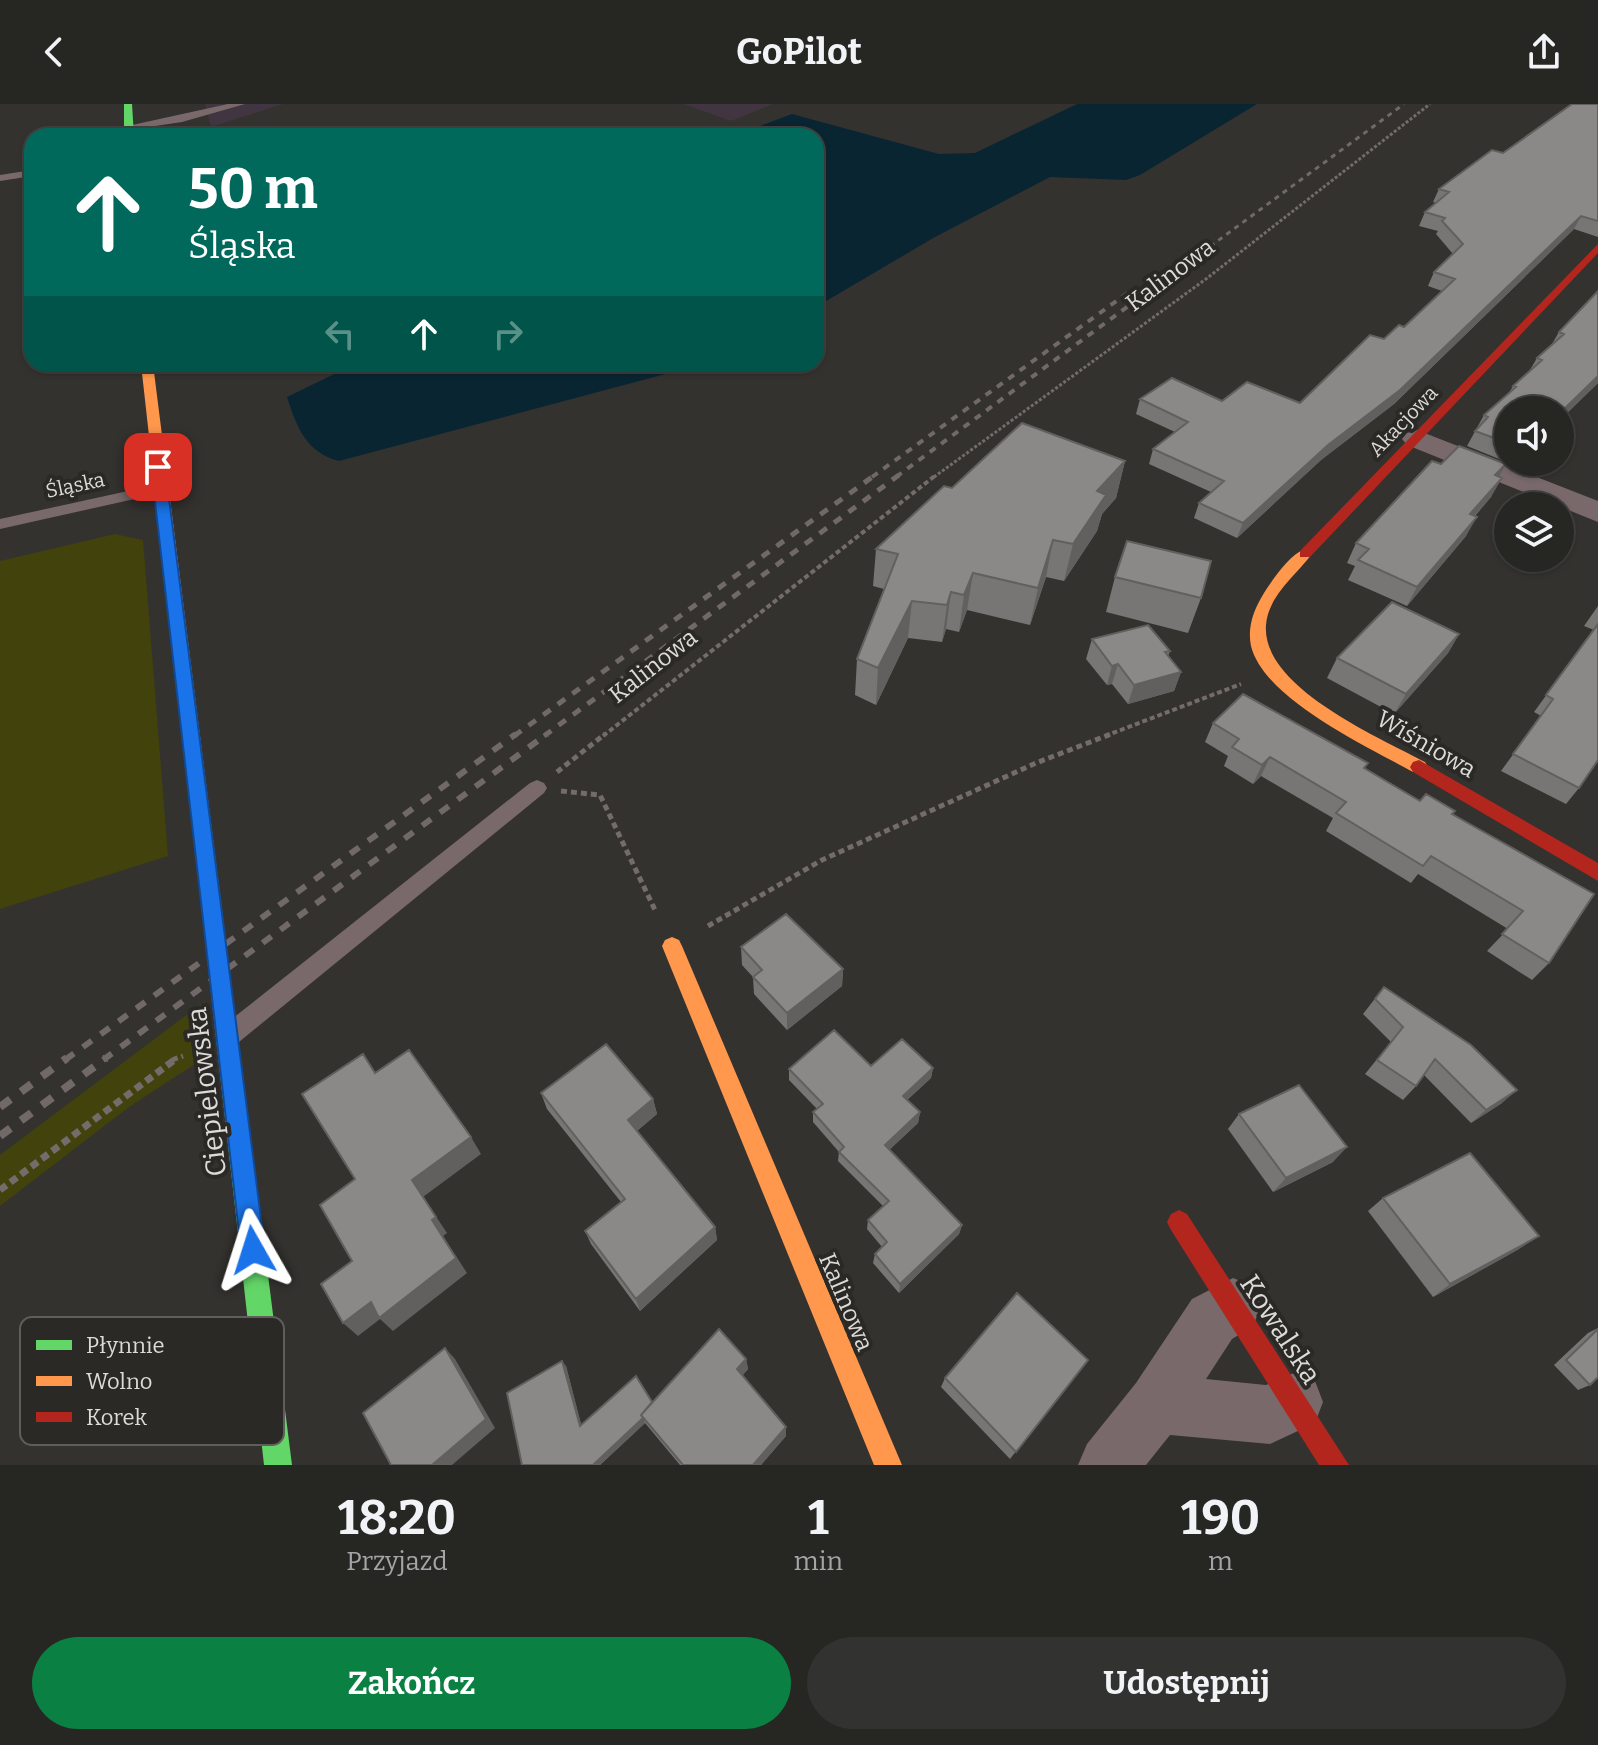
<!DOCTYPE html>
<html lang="pl">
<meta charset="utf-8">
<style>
:root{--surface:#262623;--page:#323230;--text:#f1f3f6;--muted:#a4a5a6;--line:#424341;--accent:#0b8043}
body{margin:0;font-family:Bitter,serif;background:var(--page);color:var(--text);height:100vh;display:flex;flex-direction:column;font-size:30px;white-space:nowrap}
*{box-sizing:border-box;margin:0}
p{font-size:26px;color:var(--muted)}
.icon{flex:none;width:44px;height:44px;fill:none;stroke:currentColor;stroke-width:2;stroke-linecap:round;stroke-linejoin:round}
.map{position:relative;height:1361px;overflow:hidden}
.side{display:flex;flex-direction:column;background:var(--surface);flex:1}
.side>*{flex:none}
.hud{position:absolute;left:24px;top:24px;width:800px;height:244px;border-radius:24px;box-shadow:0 2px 6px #0004,0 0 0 2px var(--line);background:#00695c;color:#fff;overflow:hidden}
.buttons{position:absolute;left:1494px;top:292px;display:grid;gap:16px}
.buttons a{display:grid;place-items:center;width:80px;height:80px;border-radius:50%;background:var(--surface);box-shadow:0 2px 6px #0004,0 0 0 2px var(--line);font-size:40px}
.pin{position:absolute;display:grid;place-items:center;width:68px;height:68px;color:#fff;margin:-34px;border-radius:16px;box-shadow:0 4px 12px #0006}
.me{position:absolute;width:88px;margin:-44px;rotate:354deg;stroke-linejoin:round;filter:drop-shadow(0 0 6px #0008)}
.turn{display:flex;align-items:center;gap:28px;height:168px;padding:0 32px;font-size:36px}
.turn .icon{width:104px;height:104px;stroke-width:2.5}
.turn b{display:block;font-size:56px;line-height:68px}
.lanes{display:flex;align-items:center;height:76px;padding:0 32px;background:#0003;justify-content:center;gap:40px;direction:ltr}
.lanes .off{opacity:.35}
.eta{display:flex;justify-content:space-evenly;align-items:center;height:136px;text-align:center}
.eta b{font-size:48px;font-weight:700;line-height:56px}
.button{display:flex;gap:16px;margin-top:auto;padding:16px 32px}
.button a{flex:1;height:92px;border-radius:48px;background:var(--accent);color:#fff;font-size:32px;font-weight:700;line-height:92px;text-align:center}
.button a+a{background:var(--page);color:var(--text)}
header{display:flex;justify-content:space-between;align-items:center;height:104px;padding:0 32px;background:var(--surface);font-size:36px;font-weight:700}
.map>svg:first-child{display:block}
.industrial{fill:#403541}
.green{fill:#42420c}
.water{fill:#0a2532}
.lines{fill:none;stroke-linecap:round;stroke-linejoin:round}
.path-far3{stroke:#746b6b;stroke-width:3;stroke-dasharray:3 2;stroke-linecap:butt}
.path-far2{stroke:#746b6b;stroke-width:4;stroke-dasharray:5 3;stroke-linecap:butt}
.path-far1{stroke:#746b6b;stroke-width:5;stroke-dasharray:6 4;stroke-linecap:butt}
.path{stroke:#746b6b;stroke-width:7;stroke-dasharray:8 5;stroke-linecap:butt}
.lane{fill:#79696b;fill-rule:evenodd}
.street{fill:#79696b;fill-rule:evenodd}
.fast{fill:#63d668;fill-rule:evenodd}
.slow{fill:#ff974d;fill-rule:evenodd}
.jam{fill:#b3261e;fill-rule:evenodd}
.rail-far4{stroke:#716968;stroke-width:3;stroke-dasharray:5 5;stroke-linecap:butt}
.rail-far3{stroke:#716968;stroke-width:4;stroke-dasharray:7 7;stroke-linecap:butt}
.rail-far2{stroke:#716968;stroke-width:5;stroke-dasharray:9 9;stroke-linecap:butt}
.rail-far1{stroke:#716968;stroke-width:6;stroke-dasharray:11 11;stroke-linecap:butt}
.rail{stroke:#716968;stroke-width:8;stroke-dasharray:13 13;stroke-linecap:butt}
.wall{fill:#777674}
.shaded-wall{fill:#61605e}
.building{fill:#8a8987;stroke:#61605e;stroke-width:2}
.route{fill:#1a73e8;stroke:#114b97;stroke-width:2}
.labels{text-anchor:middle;stroke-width:8;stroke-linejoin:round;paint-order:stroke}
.far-street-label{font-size:20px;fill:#dcdbd8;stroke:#2a2925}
.street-label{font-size:24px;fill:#dcdbd8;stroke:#2a2925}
.near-street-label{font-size:28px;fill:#dcdbd8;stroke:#2a2925}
.key{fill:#2a2925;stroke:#5f5e5b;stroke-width:2}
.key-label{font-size:22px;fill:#dcdbd8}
</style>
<header><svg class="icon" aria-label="back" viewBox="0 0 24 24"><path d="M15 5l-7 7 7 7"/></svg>GoPilot<svg class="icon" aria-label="share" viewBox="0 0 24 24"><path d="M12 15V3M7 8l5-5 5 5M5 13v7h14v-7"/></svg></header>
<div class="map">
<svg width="1598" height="1361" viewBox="0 0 1598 1361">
<rect width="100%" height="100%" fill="#33322f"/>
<path class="industrial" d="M 205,0 L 283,0 L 211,23 Z
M 683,0 L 773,0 L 731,17 Z"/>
<path class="green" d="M 115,430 L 143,436 L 168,752 L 0,805 L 0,457 Z
M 205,897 L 195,960 L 129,1003 L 0,1102 L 0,1051 Z"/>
<path class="water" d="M 1077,0 L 1257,0 L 1140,71 L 1126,76 L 1050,73 L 935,133 L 816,203 L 816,32 L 733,32 L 792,10 L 939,50 L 975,49 Z
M 355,260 L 703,260 L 339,357 C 306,348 297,324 287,293 Z"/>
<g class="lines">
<path class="path-far3" d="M 934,373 L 1206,175 L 1430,0"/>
<path class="path-far2" d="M 603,632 L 936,371
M 1105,632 L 1241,580"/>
<path class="path-far1" d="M 557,668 L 605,630
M 561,687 L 600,691 L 655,806
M 708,822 L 822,756 L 1036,659 L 1111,630
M 172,956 L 183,952"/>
<path class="path" d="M 0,1086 L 177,954"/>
<path class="lane" d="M 228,0 L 245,0 L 182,18 L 128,26 L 123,23 Z
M 32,66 L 32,72 L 0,77 L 0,71 Z
M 160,380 L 168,385 L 166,388 L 0,425 L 0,415 Z
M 537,676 L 544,679 L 547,684 L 544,689 L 239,938 L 231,941 L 223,938 L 219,930 L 223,922 L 530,679 Z"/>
<path class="street" d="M 1417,326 L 1598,397 L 1598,418 L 1407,341 L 1402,335 L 1407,329 Z
M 1233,1174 L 1253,1182 L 1261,1202 L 1253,1222 L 1232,1235 L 1206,1275 L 1266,1281 L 1294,1269 L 1315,1277 L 1323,1298 L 1315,1319 L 1270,1340 L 1170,1331 L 1146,1361 L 1078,1361 L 1087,1340 L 1136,1279 L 1192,1195 Z"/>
<path class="fast" d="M 124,0 L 132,0 L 134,32 L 124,32 Z
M 226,915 L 234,918 L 237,925 L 292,1361 L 264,1361 L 215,925 L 218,918 Z"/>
<path class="slow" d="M 141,260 L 153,260 L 237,925 L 234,932 L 226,935 L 218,932 L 215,925 Z
M 1305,445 L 1312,450 C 1296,471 1268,492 1266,521 C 1261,583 1379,633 1425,658 L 1428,663 L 1425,668 L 1413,668 C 1368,643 1264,595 1251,542 C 1247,523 1254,505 1264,489 C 1273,475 1289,451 1305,445 Z
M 672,833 L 679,836 L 682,842 L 902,1361 L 874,1361 L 662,842 L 665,836 Z"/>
<path class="jam" d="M 1598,140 L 1598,149 L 1310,453 L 1300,453 L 1300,447 Z
M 1419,656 L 1598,759 L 1598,777 L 1413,668 L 1410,663 L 1413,658 Z
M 1179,1106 L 1187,1110 L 1349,1361 L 1319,1361 L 1171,1126 L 1167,1118 L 1171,1110 Z"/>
<path class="rail-far4" d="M 1178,166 L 1404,0"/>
<path class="rail-far3" d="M 872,373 L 1129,188
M 896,373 L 1180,164"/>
<path class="rail-far2" d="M 514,632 L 875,371
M 544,632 L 899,371"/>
<path class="rail-far1" d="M 65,956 L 516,630
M 103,956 L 547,630"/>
<path class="rail" d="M 0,1003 L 67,954
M 0,1032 L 106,954"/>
</g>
<path class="wall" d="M 1598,0 L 1598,133 L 1574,125 L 1394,300 L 1321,356 L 1237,434 L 1194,414 L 1199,399 L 1211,388 L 1149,360 L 1153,345 L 1175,328 L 1136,310 L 1140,295 L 1300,299 L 1384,235 L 1404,223 L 1442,187 L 1428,182 L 1434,168 L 1453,150 L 1436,130 L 1438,127 L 1419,122 L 1425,108 L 1436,99 L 1433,98 L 1439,85 L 1503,49 Z
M 1598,187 L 1598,279 L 1560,316 L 1560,306 L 1508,306 L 1508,358 L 1517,358 L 1514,361 L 1467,342 L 1484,311 L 1509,289 L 1513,282 L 1530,266 L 1537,254 L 1552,240 L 1559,228 Z
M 1125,357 L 1116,394 L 1102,410 L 1097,427 L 1064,477 L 1046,473 L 1030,521 L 967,506 L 959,528 L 946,525 L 942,538 L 908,534 L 876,601 L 855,591 L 857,555 L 884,485 L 873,482 L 876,445 L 952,384 Z
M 1441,360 L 1506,360 L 1499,373 L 1491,393 L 1475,412 L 1466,432 L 1407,502 L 1348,476 L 1355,462 L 1347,459 L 1356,439 Z
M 1115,473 L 1201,494 L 1188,529 L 1106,508 Z
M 1598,502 L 1598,656 L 1579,684 L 1566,700 L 1501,667 L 1541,612 L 1534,608 L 1594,526 L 1584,522 Z
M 1459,530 L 1448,549 L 1394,610 L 1327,574 L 1337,554 Z
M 1092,535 L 1170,547 L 1168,552 L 1181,568 L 1174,587 L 1128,600 L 1112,580 L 1107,581 L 1086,555 Z
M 1213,619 L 1368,659 L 1365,664 L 1420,697 L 1452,710 L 1594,790 L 1549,859 L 1532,876 L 1487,847 L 1508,825 L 1418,770 L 1411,779 L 1326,727 L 1333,714 L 1261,672 L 1253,680 L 1224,662 L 1228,652 L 1205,638 Z
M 741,843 L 843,865 L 842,882 L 787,926 L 754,890 L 753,873 L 742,861 Z
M 1384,883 L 1502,999 L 1471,1019 L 1424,971 L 1416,982 L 1403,996 L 1365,970 L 1391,938 L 1363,910 Z
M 933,964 L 931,974 L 907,996 L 920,1008 L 918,1019 L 889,1046 L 962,1121 L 959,1130 L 899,1189 L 873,1159 L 875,1150 L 882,1143 L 867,1125 L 868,1116 L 883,1102 L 838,1057 L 839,1048 L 813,1018 L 813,1008 L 817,1005 L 789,976 L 789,965 Z
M 541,989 L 653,995 L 657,1010 L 637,1027 L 715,1123 L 717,1136 L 640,1207 L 591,1140 L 585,1127 L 621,1098 L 547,1005 Z
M 1239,1010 L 1333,1058 L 1273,1088 L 1228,1025 Z
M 1383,1094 L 1519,1145 L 1433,1193 L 1368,1107 Z
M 1598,1224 L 1590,1281 L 1578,1286 L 1554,1261 L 1588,1229 Z
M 746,1255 L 748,1265 L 742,1272 L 786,1332 L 761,1361 L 680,1361 L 645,1319 L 600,1361 L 507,1289 L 566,1262 L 581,1321 L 652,1298 Z
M 1088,1256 L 1010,1355 L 941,1283 L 945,1274 Z"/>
<path class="shaded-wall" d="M 1581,112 L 1574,125 L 1394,300 L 1321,356 L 1237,434 L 1243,419 Z
M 1598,272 L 1598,279 L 1560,316 L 1560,309 Z
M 1125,357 L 1116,394 L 1102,410 L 1097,427 L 1064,477 L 1073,440 L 1097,387 Z
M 1506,360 L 1495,380 L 1495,371 Z
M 1502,374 L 1491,393 L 1459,429 L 1470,410 Z
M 1477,413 L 1466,432 L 1407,502 L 1417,483 Z
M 1053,436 L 1046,473 L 1030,521 L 1038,484 Z
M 973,469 L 967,506 L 959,528 L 964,491 Z
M 951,488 L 946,525 L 942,538 L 947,501 Z
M 912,497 L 908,534 L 876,601 L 878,564 Z
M 1459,530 L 1448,549 L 1394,610 L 1406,590 Z
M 1118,560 L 1112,580 L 1107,581 L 1112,562 Z
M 1181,568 L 1174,587 L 1128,600 L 1134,581 Z
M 1270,653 L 1261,672 L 1253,680 L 1262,661 Z
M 843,865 L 842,882 L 787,926 L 787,909 Z
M 933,964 L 931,974 L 901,1002 L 903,992 Z
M 1517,986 L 1502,999 L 1471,1019 L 1486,1006 Z
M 653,995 L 657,1010 L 632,1031 L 628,1016 Z
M 920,1008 L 918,1019 L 884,1051 L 885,1041 Z
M 471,1033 L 481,1050 L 423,1093 L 447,1129 L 443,1132 L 467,1169 L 393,1227 L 380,1215 L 358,1232 L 343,1219 L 432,1116 L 412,1076 Z
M 1347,1043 L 1333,1058 L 1273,1088 L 1286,1074 Z
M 962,1121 L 959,1130 L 899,1189 L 900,1180 Z
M 715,1123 L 717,1136 L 640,1207 L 636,1195 Z
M 1539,1132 L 1519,1145 L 1433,1193 L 1450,1180 Z
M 445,1244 L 455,1255 L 495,1324 L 452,1361 L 432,1361 Z
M 746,1255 L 748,1265 L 739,1275 L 737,1265 Z
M 562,1257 L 566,1262 L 583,1327 L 580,1322 Z
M 643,1314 L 645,1319 L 600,1361 L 593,1361 Z
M 786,1323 L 786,1332 L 761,1361 L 753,1361 Z"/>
<path class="building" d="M 1572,0 L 1598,0 L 1598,117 L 1581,112 L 1400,286 L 1328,341 L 1243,419 L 1199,399 L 1224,377 L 1153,345 L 1188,318 L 1140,295 L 1172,274 L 1222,297 L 1247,278 L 1300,299 L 1370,231 L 1384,235 L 1399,221 L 1404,223 L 1455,175 L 1434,168 L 1463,140 L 1442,117 L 1445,114 L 1425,108 L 1449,88 L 1439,85 L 1492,46 L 1503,49 Z
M 1598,187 L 1598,272 L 1560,309 L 1560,306 L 1508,306 L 1508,339 L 1475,327 L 1488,313 L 1484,311 L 1516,283 L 1513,282 L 1542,256 L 1537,254 L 1564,230 L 1559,228 Z
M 1022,319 L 1125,357 L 1097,387 L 1106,391 L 1073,440 L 1053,436 L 1038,484 L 973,469 L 964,491 L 951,488 L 947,501 L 912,497 L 878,564 L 857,555 L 898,450 L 876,445 L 944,382 L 952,384 Z
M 1459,342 L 1506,360 L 1495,371 L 1502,374 L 1470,410 L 1477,413 L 1417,483 L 1358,456 L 1369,445 L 1356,439 L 1432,357 L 1441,360 Z
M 1127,437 L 1211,457 L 1201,494 L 1115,473 Z
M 1392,498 L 1459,530 L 1406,590 L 1337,554 Z
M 1598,520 L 1598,656 L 1579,684 L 1513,650 L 1553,595 L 1546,591 Z
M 1148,521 L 1170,547 L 1165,548 L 1181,568 L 1134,581 L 1118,560 L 1112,562 L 1092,535 Z
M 1243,590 L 1368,659 L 1364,664 L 1420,697 L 1426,690 L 1455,707 L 1452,710 L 1594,790 L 1549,859 L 1502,830 L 1523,807 L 1431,752 L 1423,762 L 1336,709 L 1346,698 L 1270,653 L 1262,661 L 1232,643 L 1239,635 L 1213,619 Z
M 786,810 L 843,865 L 787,909 L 753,873 L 762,866 L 741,843 Z
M 1384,883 L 1471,941 L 1517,986 L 1486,1006 L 1435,955 L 1416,982 L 1377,956 L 1403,923 L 1375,895 Z
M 834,926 L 871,962 L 902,935 L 933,964 L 903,992 L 920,1008 L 885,1041 L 962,1121 L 900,1180 L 875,1150 L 887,1138 L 868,1116 L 889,1097 L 839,1048 L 844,1043 L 813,1008 L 823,1000 L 789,965 Z
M 606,940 L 653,995 L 628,1016 L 715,1123 L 636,1195 L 585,1127 L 625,1095 L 541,989 Z
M 409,946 L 471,1033 L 412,1076 L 436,1113 L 432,1116 L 456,1154 L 379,1214 L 371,1198 L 343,1219 L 321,1180 L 352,1157 L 320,1101 L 355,1075 L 302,990 L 363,950 L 375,969 Z
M 1299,981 L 1347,1043 L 1286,1074 L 1239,1010 Z
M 1470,1049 L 1539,1132 L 1450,1180 L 1383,1094 Z
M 1017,1189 L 1088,1256 L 1016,1348 L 945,1274 Z
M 719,1225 L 746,1255 L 737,1265 L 786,1323 L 753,1361 L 683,1361 L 641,1311 Z
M 1598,1225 L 1598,1273 L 1590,1281 L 1566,1256 Z
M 445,1244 L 486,1315 L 432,1361 L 391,1361 L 363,1309 Z
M 562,1257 L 580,1322 L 636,1272 L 652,1298 L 641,1311 L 643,1314 L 593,1361 L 522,1361 L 507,1289 Z"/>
<path class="route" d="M 158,359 L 165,363 L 265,1146 L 262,1154 L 253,1158 L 245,1154 L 241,1146 L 151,363 Z"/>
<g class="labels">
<g class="far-street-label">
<text transform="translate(1403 317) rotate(-46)" y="7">Akacjowa</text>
<text transform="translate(75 381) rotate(-12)" y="7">Śląska</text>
</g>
<g class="street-label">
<text transform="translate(1170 171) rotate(-37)" y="8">Kalinowa</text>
<text transform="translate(653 562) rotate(-38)" y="8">Kalinowa</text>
<text transform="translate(1426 640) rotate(30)" y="8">Wiśniowa</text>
<text transform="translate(846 1198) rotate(67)" y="8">Kalinowa</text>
</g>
<g class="near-street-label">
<text transform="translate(206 988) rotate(-97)" y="10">Ciepielowska</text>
<text transform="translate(1281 1225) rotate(57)" y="10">Kowalska</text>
</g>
</g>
<rect x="20" y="1213" width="264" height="128" rx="12" class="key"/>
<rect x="36" y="1236" width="36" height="10" fill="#63d668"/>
<rect x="36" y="1272" width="36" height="10" fill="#ff974d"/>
<rect x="36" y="1308" width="36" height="10" fill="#b3261e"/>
<g class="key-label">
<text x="86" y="1249">Płynnie</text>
<text x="86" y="1285">Wolno</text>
<text x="86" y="1321">Korek</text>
</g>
</svg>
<div class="buttons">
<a><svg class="icon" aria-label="sound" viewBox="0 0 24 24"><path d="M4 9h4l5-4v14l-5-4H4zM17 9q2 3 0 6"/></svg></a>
<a><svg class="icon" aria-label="layers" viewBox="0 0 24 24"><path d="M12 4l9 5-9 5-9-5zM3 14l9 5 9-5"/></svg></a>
</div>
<div class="pin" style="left:158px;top:363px;background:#d93025"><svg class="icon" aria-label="arrive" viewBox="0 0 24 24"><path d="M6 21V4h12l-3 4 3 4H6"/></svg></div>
<svg class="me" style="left:253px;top:1146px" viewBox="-20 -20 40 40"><path d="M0-17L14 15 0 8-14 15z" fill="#1a73e8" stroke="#fff" stroke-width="4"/></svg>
<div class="hud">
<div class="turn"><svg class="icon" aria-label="ahead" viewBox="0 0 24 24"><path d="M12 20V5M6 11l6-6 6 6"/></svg><div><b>50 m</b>Śląska</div></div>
<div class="lanes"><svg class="icon off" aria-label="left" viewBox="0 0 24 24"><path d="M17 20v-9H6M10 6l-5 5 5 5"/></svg><svg class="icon" aria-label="ahead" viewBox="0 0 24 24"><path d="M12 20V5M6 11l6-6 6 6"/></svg><svg class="icon off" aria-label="right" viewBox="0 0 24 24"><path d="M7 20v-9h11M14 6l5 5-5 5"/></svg></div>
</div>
</div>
<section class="side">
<div class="eta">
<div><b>18:20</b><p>Przyjazd</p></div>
<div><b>1</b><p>min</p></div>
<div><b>190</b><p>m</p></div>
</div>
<div class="button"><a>Zakończ</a><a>Udostępnij</a></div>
</section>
